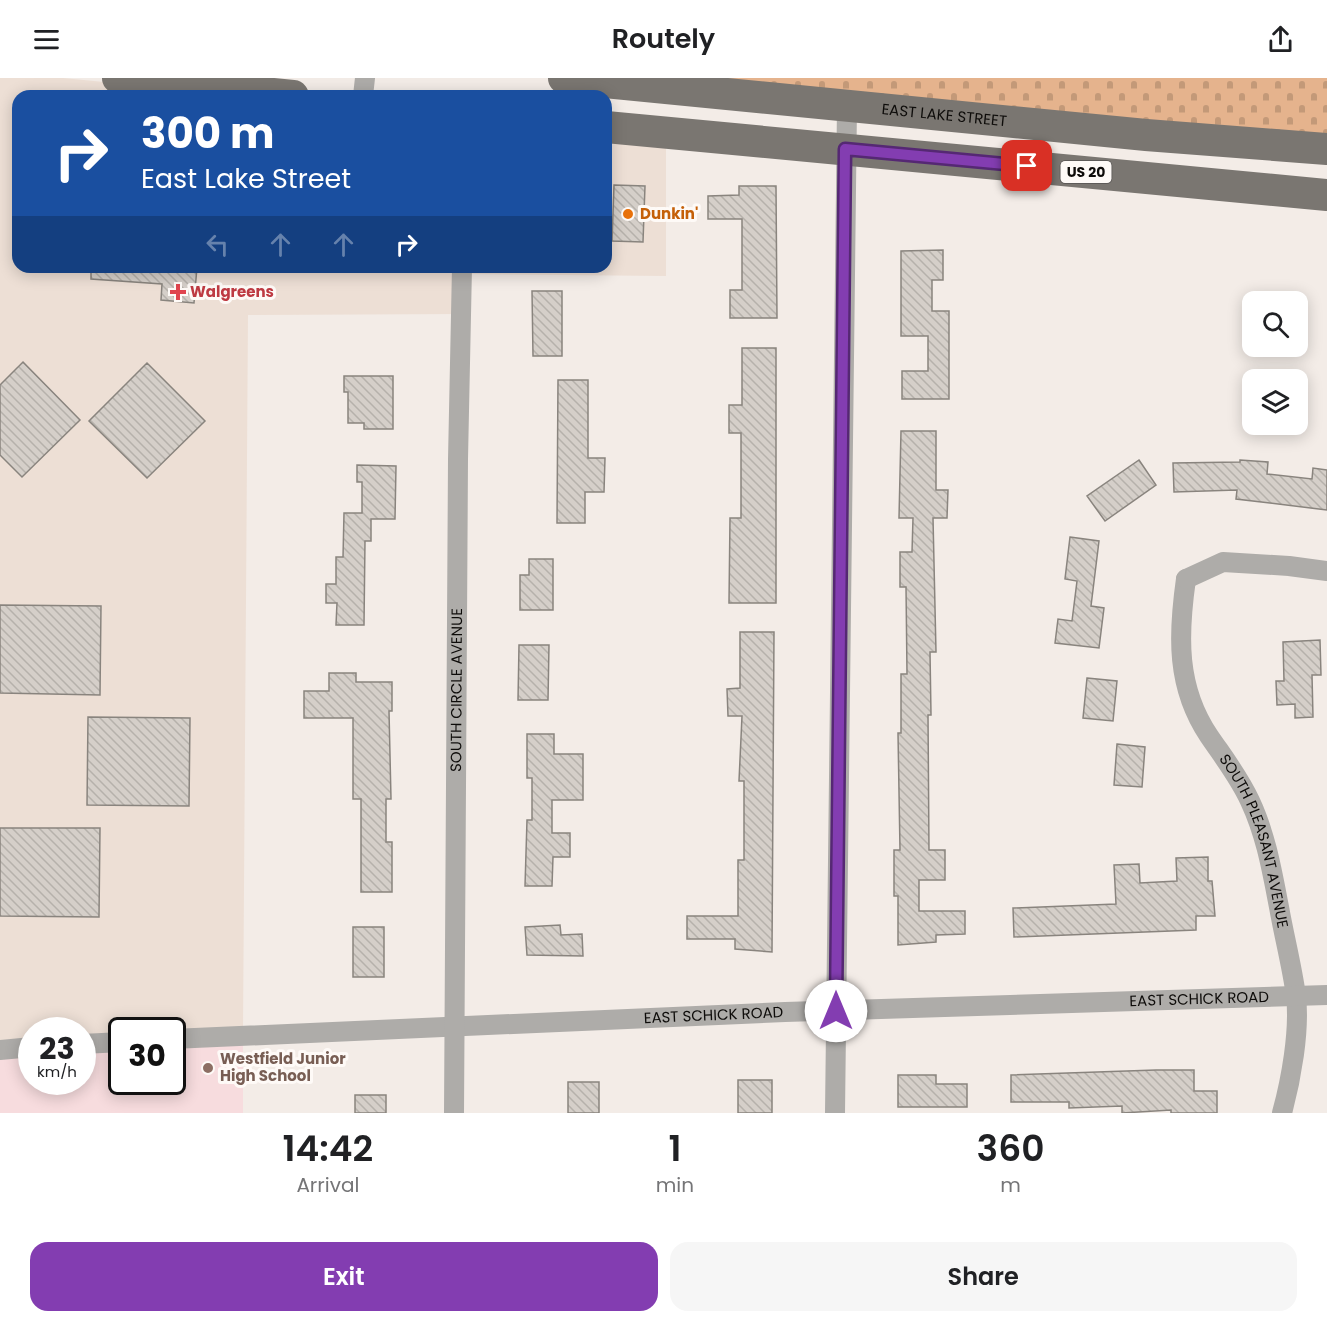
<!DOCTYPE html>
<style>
:root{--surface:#fff;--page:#f6f6f6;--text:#202124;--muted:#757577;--accent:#833db1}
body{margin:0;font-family:Poppins,sans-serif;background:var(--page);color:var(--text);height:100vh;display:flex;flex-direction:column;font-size:22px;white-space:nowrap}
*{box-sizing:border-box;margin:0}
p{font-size:20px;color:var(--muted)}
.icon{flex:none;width:33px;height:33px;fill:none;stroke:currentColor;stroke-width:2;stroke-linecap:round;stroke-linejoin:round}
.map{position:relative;height:1035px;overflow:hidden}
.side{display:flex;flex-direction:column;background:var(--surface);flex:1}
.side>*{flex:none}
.hud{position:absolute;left:12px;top:12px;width:600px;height:183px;border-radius:18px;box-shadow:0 3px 15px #0003;background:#1a4fa0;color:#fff;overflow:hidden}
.controls{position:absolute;left:1242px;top:213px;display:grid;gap:12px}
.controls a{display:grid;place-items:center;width:66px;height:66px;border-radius:12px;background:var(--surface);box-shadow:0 3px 15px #0003;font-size:30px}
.speed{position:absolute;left:18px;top:939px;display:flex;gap:12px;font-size:30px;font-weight:700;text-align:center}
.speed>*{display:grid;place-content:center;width:78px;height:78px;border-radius:50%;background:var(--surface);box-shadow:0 3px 15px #0003;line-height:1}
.speed small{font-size:15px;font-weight:400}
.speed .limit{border:3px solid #111;border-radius:9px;background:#fff;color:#111}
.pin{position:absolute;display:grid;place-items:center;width:51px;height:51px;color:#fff;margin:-26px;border-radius:12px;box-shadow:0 3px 9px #0006}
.me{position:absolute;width:66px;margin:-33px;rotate:0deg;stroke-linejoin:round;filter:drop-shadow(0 0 4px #0008)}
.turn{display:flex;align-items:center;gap:21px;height:126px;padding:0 30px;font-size:27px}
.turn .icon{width:78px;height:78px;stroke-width:2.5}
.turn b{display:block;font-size:42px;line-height:51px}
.lanes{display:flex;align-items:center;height:57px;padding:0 30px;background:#0003;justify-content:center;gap:30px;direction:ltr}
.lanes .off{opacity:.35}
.eta{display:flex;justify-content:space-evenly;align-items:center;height:102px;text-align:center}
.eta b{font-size:36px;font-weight:600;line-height:42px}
.button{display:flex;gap:12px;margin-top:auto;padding:12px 30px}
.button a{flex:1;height:69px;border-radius:18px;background:var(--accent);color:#fff;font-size:24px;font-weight:600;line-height:69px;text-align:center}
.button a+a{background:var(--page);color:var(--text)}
header{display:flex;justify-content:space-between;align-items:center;height:78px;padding:0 30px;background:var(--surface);font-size:27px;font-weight:600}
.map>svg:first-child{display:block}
.built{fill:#eddfd5}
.education{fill:#f7dcde}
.cemetery{fill:url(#cemetery-stones)}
.building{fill:url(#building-back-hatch);stroke:#89847e;stroke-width:1.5}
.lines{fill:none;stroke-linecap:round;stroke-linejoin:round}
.street{stroke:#aeaca9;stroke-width:20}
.primary{stroke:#7a7671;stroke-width:32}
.route-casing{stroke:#552873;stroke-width:15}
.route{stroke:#833db1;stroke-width:10}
.food-dot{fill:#e8710a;stroke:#fefaf7;stroke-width:2}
.health-dot{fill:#e0444e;stroke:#fefaf7;stroke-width:2}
.education-dot{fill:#8d6e63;stroke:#fefaf7;stroke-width:2}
.labels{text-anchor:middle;stroke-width:6;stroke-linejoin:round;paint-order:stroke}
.shield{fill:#fefaf7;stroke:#565351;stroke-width:1.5}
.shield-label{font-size:14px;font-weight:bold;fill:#0e0c0a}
.street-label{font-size:15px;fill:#0e0c0a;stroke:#fefaf7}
.food-label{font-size:15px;font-weight:bold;fill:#c56008;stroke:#fefaf7;text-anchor:start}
.health-label{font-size:15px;font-weight:bold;fill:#be3a42;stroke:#fefaf7;text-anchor:start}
.education-label{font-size:15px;font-weight:bold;fill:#785e54;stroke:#fefaf7;text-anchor:start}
</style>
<header><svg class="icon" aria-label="menu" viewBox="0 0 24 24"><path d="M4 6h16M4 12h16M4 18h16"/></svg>Routely<svg class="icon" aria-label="share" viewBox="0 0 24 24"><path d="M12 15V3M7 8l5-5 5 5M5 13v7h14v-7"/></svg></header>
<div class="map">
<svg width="1327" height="1035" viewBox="0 0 1327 1035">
<defs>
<pattern id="cemetery-stones" width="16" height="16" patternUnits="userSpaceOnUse" patternTransform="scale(1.5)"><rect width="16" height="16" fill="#e5b38d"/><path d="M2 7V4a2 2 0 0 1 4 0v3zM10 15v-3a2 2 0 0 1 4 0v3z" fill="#c39978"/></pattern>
<pattern id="building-back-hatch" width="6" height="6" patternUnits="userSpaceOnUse" patternTransform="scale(1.5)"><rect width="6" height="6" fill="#d5cfc9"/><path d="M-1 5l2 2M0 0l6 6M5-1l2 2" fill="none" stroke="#b6b1ab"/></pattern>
</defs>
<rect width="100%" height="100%" fill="#f3ece7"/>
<path class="built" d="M 0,0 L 63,0 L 248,18 L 18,18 L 18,189 L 606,189 L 606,53 L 666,59 L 666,198 L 467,196 L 465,236 L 248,237 L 243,953 L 122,952 L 121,958 L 83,960 L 82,952 L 32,952 L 31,962 L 0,966 Z"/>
<path class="education" d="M 243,966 L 243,1035 L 0,1035 L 0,977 L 31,974 L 32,1004 L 82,1004 L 83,972 L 121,970 L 122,1004 L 172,1004 L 173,968 Z"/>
<path class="cemetery" d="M 678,0 L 1327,0 L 1327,62 Z"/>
<path class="building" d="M 614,107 L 645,108 L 643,164 L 612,163 Z
M 739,108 L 776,108 L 777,240 L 730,240 L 730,212 L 742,212 L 742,141 L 708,141 L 708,118 L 739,117 Z
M 943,172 L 943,202 L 932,202 L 932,233 L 949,233 L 949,321 L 902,321 L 902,293 L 928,293 L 928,258 L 901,258 L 901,173 Z
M 91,189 L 197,189 L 194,225 L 161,222 L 162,206 L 91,201 Z
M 532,213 L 562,213 L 562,278 L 533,278 Z
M 742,270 L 776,270 L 776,525 L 729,525 L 730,440 L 741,440 L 741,355 L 729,355 L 729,327 L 742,327 Z
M 23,284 L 80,342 L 22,399 L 0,377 L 0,307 Z
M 147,285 L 205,343 L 147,400 L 89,343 Z
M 344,298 L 393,298 L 393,351 L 364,351 L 364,345 L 348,345 L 348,314 L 344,314 Z
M 558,302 L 588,302 L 588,380 L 605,380 L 604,414 L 585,414 L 585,445 L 557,445 Z
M 901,353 L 936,353 L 936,412 L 948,412 L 947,440 L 933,440 L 936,574 L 930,574 L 931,637 L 928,637 L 929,772 L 945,772 L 945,802 L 919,802 L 919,833 L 965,833 L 965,856 L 936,857 L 936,864 L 898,867 L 898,818 L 894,818 L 894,772 L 900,772 L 898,655 L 901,655 L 901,596 L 907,596 L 906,509 L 900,509 L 900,474 L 912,474 L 913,440 L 899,440 Z
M 1139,382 L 1156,407 L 1105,443 L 1087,418 Z
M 1240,382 L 1268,384 L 1267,396 L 1312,401 L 1313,390 L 1327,392 L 1327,432 L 1236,421 L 1237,412 L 1174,414 L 1173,385 L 1240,384 Z
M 357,387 L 396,388 L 395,441 L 371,441 L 371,463 L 365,463 L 364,547 L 336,547 L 337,525 L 326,525 L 326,506 L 336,506 L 336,479 L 343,479 L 344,435 L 362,435 L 362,404 L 357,404 Z
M 1070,459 L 1099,463 L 1091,528 L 1104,530 L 1099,570 L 1055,565 L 1058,541 L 1072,543 L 1077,503 L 1065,501 Z
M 529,481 L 553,481 L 553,532 L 520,532 L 520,497 L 529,497 Z
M 0,527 L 101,528 L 100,617 L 0,615 Z
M 740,554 L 774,554 L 772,874 L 735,871 L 735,861 L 687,861 L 687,838 L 738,838 L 738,782 L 744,782 L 744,703 L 739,703 L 742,638 L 728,638 L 727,611 L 740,610 Z
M 1320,562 L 1321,597 L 1312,597 L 1313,639 L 1295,640 L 1295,626 L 1277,627 L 1276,603 L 1284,603 L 1283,564 Z
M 519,567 L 549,567 L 548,622 L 518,622 Z
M 329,595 L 356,595 L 356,604 L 392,604 L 392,633 L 389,633 L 391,721 L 386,721 L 386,764 L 392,764 L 392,814 L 361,814 L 361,721 L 353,721 L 353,640 L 304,640 L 304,613 L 329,613 Z
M 1087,600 L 1117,603 L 1113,643 L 1083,640 Z
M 88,639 L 190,640 L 189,728 L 87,727 Z
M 527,656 L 554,656 L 554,676 L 583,676 L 583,722 L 552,722 L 552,755 L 570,755 L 570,779 L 553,779 L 552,808 L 525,808 L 527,742 L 532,742 L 532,700 L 527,700 Z
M 1117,666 L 1145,669 L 1142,709 L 1114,707 Z
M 0,750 L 100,750 L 99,839 L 0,838 Z
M 1208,779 L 1208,803 L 1212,803 L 1215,838 L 1196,838 L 1196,852 L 1014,859 L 1013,830 L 1116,826 L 1114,787 L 1139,786 L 1140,805 L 1177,803 L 1176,780 Z
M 560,847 L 561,857 L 582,856 L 583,878 L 527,877 L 525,849 Z
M 353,849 L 384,849 L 384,899 L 353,899 Z
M 1156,992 L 1194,992 L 1194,1013 L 1217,1013 L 1217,1035 L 1171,1035 L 1171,1032 L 1122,1035 L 1122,1028 L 1069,1030 L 1069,1024 L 1011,1024 L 1011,997 Z
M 898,997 L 936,997 L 936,1006 L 967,1006 L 967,1029 L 898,1029 Z
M 738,1002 L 772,1002 L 772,1035 L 738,1035 Z
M 568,1004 L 599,1004 L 599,1035 L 568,1035 Z
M 355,1017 L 386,1017 L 386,1035 L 355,1035 Z"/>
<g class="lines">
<g class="street">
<path d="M 363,18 L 365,0"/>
<path id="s1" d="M 1186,501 C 1178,557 1176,609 1209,658 C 1224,680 1239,699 1250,723 C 1266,757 1272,793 1279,829 C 1284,858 1292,888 1296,918 C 1300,953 1291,1002 1282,1035"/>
<path d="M 1186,501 L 1223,484 L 1289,488 L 1327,493"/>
<path id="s2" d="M 172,961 L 785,934 L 1327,917"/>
<path d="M 82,966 L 122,964"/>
<path d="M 0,972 L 32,969"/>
<path id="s3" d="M 454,1035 L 458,381 L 462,189"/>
<path d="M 835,1035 L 847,28"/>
</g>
<g class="primary">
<path d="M 118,0 L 293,18"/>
<path id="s4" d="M 564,0 L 1146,57 L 1327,71"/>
<path d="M 606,49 L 1327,117"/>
</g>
</g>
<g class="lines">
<g class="route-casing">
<path id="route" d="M 836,933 L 845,71 L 1027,88"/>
</g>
<use href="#route" class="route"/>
</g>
<circle class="food-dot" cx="628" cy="136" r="6"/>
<path class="health-dot" d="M175 205h6v6h6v6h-6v6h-6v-6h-6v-6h6z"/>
<circle class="education-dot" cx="208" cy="990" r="6"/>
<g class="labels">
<rect class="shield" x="1060.5" y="83" width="51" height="22" rx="4.5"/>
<g class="shield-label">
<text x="1086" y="99">US 20</text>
</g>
<g class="street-label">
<text dy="5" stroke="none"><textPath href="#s4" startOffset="382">EAST LAKE STREET</textPath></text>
<text dy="5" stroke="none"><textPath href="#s3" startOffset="423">SOUTH CIRCLE AVENUE</textPath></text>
<text dy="5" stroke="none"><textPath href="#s1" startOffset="279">SOUTH PLEASANT AVENUE</textPath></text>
<text dy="5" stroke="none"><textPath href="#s2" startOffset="1028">EAST SCHICK ROAD</textPath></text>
<text dy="5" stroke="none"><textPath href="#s2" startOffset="542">EAST SCHICK ROAD</textPath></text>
</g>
<g class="food-label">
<text x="640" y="141">Dunkin'</text>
</g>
<g class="health-label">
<text x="190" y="219">Walgreens</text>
</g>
<g class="education-label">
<text x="220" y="986">Westfield Junior<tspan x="220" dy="17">High School</tspan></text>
</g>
</g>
</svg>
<div class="controls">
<a><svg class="icon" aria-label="search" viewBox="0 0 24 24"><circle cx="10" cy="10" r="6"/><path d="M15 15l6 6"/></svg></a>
<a><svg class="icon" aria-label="layers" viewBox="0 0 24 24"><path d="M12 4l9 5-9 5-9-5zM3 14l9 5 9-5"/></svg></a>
</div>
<div class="speed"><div>23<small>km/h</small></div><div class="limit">30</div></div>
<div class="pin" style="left:1027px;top:88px;background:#d93025"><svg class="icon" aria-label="arrive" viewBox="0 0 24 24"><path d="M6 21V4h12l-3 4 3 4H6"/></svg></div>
<svg class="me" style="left:836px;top:933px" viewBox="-20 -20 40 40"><circle r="19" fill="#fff"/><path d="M0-13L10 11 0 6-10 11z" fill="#833db1"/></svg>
<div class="hud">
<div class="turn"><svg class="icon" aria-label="right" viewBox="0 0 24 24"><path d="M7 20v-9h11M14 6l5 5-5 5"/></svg><div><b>300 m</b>East Lake Street</div></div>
<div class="lanes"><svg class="icon off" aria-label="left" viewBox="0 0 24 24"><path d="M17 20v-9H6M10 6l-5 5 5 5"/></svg><svg class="icon off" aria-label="ahead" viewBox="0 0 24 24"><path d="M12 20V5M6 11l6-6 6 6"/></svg><svg class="icon off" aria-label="ahead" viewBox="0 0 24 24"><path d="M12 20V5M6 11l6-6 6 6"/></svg><svg class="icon" aria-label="right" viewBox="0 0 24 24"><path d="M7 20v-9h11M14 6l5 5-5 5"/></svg></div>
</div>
</div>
<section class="side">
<div class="eta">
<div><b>14:42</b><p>Arrival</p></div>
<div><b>1</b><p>min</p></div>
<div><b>360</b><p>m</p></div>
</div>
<div class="button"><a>Exit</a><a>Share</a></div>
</section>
